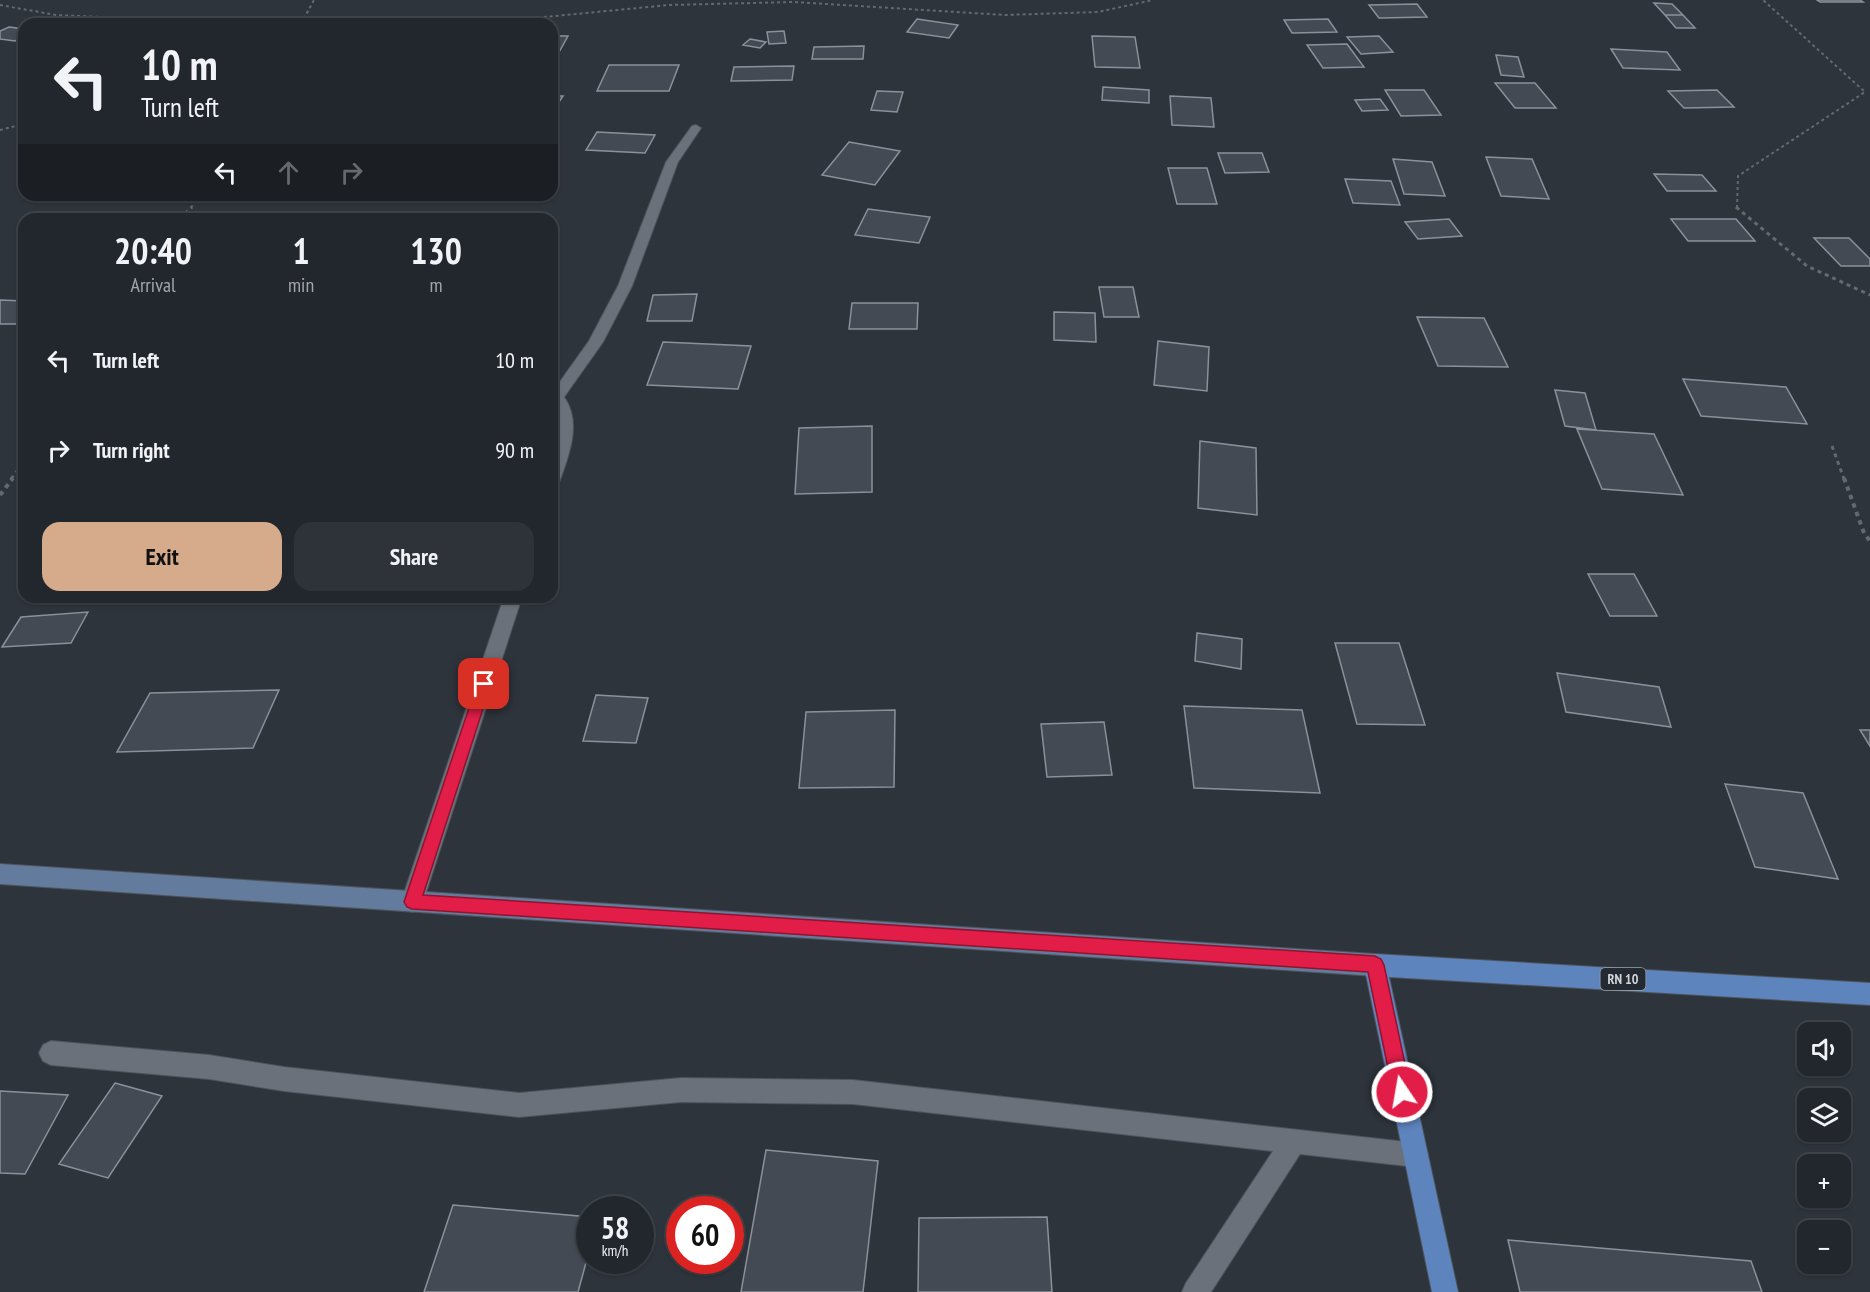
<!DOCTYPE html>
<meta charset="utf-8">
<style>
:root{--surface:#22272d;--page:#2e3339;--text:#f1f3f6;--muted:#a2a5aa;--line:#3f4449;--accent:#d6ab8b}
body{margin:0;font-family:"PT Sans Narrow",sans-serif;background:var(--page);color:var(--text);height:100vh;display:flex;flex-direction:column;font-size:22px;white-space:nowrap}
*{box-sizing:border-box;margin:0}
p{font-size:20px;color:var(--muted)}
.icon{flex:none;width:33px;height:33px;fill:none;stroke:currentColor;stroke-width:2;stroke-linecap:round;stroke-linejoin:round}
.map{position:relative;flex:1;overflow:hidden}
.side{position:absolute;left:18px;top:213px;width:540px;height:390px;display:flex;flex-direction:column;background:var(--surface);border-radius:18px;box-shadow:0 2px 4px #0004,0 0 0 2px var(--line)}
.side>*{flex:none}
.hud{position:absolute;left:18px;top:18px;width:540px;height:183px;border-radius:18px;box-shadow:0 2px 4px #0004,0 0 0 2px var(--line);background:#22272d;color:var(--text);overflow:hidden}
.buttons{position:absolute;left:1797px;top:1022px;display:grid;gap:12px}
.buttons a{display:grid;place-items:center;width:54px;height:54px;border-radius:12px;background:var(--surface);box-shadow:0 2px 4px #0004,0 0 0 2px var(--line);font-size:30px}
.speed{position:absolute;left:576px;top:1196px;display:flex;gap:12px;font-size:30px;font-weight:700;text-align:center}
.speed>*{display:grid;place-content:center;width:78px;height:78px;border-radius:50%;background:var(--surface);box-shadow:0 2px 4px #0004,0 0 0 2px var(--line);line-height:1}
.speed small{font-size:15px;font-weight:400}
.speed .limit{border:9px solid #d22;background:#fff;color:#111}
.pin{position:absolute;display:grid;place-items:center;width:51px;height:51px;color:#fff;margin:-26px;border-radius:12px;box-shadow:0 3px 9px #0006}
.me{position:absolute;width:66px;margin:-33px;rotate:348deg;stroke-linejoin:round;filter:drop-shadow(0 0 4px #0008)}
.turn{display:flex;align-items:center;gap:21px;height:126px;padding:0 24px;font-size:27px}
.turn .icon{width:78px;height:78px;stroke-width:2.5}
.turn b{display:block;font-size:42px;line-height:51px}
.lanes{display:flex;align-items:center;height:57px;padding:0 24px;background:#0003;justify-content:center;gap:30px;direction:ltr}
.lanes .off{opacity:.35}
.eta{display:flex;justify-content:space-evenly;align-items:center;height:102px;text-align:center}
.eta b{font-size:36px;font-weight:600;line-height:42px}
.cta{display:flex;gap:12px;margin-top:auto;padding:12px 24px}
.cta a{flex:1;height:69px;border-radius:18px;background:var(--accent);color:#111;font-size:24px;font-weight:600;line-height:69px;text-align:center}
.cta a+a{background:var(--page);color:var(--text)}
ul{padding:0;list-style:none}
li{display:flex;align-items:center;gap:18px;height:90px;padding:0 24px}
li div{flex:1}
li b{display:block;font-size:22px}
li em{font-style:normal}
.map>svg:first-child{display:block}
.building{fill:#444a53;stroke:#89919b;stroke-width:1.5}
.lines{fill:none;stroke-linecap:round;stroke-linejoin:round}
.street-casing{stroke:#4e535a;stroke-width:2}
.secondary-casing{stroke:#4e535a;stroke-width:2}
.primary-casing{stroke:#4e535a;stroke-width:2}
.path-far2{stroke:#646970;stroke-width:2;stroke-dasharray:3 3;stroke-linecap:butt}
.path-far1{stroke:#646970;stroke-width:3;stroke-dasharray:4 4;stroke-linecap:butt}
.path{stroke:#646970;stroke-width:4;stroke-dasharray:4.5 4.5;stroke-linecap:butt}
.street{fill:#6a717b;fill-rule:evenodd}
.secondary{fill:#637b9c;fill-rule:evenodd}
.primary{fill:#5d84bd;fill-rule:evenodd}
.route{fill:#e11d48;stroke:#92132f;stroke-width:1.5}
.labels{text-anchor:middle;stroke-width:6;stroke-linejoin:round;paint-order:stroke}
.shield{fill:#242a32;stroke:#9da2a8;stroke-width:1.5}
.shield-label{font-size:14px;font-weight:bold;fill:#d1d5da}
</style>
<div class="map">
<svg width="1870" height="1292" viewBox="0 0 1870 1292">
<rect width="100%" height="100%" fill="#2e343c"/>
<path class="building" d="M 1817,0 L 1860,0 L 1863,2 L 1820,2 Z
M 1654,3 L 1672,4 L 1683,15 L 1665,15 Z
M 1417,4 L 1427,17 L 1379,18 L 1369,5 Z
M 1665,15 L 1683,15 L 1695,28 L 1676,28 Z
M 917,19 L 958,25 L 949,38 L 907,32 Z
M 1328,19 L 1337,32 L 1292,33 L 1284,20 Z
M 9,27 L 24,29 L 24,36 L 15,41 L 0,39 L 0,31 Z
M 784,31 L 786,43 L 769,44 L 767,32 Z
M 552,36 L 568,36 L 558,54 L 552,54 Z
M 1092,36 L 1135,37 L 1140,68 L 1095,67 Z
M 1379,36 L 1393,52 L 1361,54 L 1347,37 Z
M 750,39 L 766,42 L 760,48 L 743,45 Z
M 1347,44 L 1364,67 L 1323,68 L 1307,45 Z
M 864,46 L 863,59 L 812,59 L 814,47 Z
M 1611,49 L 1667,52 L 1680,70 L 1623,68 Z
M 1496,55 L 1518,57 L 1524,77 L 1501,75 Z
M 609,65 L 679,65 L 669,91 L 597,91 Z
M 794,66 L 792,80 L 731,81 L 734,67 Z
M 1495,83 L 1535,83 L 1556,108 L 1515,108 Z
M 1103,87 L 1149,90 L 1149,103 L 1102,100 Z
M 1385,90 L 1424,90 L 1441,115 L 1401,116 Z
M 1717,90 L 1734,107 L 1684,108 L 1668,91 Z
M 877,91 L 903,92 L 897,112 L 871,110 Z
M 552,96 L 563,96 L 555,108 L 552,108 Z
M 1170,96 L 1211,98 L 1214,127 L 1172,125 Z
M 1380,99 L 1388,110 L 1362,111 L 1355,100 Z
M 597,132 L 655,135 L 645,153 L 586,150 Z
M 849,142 L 900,151 L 875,185 L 822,175 Z
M 1218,153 L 1262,153 L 1269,172 L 1225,173 Z
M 1486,157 L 1532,159 L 1549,199 L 1501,196 Z
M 1393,159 L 1432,162 L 1445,196 L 1404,194 Z
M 1168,168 L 1207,168 L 1217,204 L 1177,204 Z
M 1654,174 L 1702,175 L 1716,191 L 1667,191 Z
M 1345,179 L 1391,181 L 1400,205 L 1353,203 Z
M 868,209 L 930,217 L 919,243 L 855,235 Z
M 36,212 L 97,213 L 91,219 L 29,219 Z
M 1449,219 L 1462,236 L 1418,239 L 1405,222 Z
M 1671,219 L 1736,219 L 1755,241 L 1688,241 Z
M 1814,238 L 1849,238 L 1870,259 L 1870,266 L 1841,266 Z
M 1099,287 L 1133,287 L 1139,317 L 1104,317 Z
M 697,294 L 692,321 L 647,321 L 653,295 Z
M 0,300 L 24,301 L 24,321 L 21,324 L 0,324 Z
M 852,303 L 918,303 L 917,329 L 849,329 Z
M 1054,312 L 1095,313 L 1096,342 L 1054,340 Z
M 1417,317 L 1484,318 L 1508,367 L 1438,366 Z
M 1158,341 L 1209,347 L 1207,391 L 1154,385 Z
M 663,342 L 751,346 L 738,389 L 647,385 Z
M 1683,379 L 1786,387 L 1807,424 L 1701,416 Z
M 1555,390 L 1585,393 L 1596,430 L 1565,426 Z
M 872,426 L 872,492 L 795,494 L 799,428 Z
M 1577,429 L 1654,434 L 1683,495 L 1602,489 Z
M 1200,441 L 1256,448 L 1257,515 L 1198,508 Z
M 1588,574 L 1634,574 L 1657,616 L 1610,616 Z
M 88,612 L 71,643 L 2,647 L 21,617 Z
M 1197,633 L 1242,639 L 1241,669 L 1195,661 Z
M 1335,643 L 1399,643 L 1425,725 L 1357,724 Z
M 1557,673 L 1659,687 L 1671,727 L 1566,712 Z
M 279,690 L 253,748 L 117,752 L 150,693 Z
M 596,695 L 648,698 L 636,743 L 583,741 Z
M 1184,706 L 1302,710 L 1320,793 L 1194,788 Z
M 895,710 L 894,787 L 799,788 L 806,712 Z
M 1104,722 L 1112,775 L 1047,777 L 1041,724 Z
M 1860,730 L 1870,730 L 1870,746 Z
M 1725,784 L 1803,793 L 1838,879 L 1755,867 Z
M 115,1083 L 162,1096 L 108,1178 L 59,1164 Z
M 0,1091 L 68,1095 L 25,1174 L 0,1173 Z
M 766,1150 L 878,1161 L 863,1292 L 741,1292 Z
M 453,1205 L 590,1217 L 590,1248 L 578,1292 L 424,1292 Z
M 1047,1217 L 1052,1292 L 918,1292 L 919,1218 Z
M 1508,1240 L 1751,1261 L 1762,1292 L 1520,1292 Z"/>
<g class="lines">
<g class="street-casing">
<path id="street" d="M 696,125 L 701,128 L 678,162 L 632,286 L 603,342 L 564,397 C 582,422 569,455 560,480 L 558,484 L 552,485 L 552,457 L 558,423 L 557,411 L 552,402 L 552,389 L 554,390 L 589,341 L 618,286 L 666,162 L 692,126 Z
M 504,597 L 522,597 L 423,902 L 420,909 L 412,912 L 404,909 L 401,902 Z
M 51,1041 L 209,1055 L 284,1067 L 519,1093 L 681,1078 L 853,1080 L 1416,1143 L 1425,1146 L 1428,1155 L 1425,1164 L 1416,1167 L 1300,1154 L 1211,1292 L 1182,1292 L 1186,1283 L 1273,1151 L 853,1104 L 681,1102 L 519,1117 L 284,1091 L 209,1079 L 51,1065 L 43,1061 L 39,1053 L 43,1045 Z"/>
</g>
<g class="secondary-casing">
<path id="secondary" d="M 0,864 L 1375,954 L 1383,957 L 1386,965 L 1383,973 L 1375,976 L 0,884 Z"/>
</g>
<g class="primary-casing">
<path id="primary" d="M 1375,954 L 1870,983 L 1870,1005 L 1389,977 L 1458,1292 L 1432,1292 L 1364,965 L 1367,957 Z"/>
</g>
<path class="path-far2" d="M 0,5 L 56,15 L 261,24
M 301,24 L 314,0
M 472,24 L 669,5 L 794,2 L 1005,15 L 1098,12 L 1153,0
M 0,130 L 24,124
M 191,208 L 198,195
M 1737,208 L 1738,176 L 1865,92 L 1763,0"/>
<path class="path-far1" d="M 1736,207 L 1807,266 L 1870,295
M 179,219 L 192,207
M 24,345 L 21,348 L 24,362
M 1832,446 L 1844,479
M 11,479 L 24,462"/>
<path class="path" d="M 1844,478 L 1864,533 L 1870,541
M 0,495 L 13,478"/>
<use href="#street" class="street"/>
<use href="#secondary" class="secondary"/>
<use href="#primary" class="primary"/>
</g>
<path class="route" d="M 484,678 L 489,680 L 491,684 L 423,895 L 1375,956 L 1381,959 L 1384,965 L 1411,1092 L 1409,1098 L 1402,1101 L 1396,1098 L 1393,1092 L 1368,972 L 412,909 L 407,907 L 404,902 L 477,684 L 479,680 Z"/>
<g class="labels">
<rect class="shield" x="1600.5" y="968" width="45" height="22" rx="4.5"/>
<g class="shield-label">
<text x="1623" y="984">RN 10</text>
</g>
</g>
</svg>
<div class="buttons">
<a><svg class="icon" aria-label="sound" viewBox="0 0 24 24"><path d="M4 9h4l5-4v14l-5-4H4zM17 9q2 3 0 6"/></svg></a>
<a><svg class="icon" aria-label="layers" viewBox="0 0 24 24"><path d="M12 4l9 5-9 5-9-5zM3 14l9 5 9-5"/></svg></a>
<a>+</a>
<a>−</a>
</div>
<div class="speed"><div>58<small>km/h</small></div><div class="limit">60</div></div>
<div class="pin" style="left:484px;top:684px;background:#d93025"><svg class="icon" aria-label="arrive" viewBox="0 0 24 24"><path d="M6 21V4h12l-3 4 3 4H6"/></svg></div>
<svg class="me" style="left:1402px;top:1092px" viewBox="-20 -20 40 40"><circle r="17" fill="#e11d48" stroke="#fff" stroke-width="3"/><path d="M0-11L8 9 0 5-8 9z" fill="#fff"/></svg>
<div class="hud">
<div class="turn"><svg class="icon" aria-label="left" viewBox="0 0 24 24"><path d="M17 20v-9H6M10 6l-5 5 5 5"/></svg><div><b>10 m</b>Turn left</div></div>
<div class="lanes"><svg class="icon" aria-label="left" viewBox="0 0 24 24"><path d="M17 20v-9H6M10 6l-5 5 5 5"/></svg><svg class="icon off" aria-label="ahead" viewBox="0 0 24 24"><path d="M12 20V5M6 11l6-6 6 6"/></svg><svg class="icon off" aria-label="right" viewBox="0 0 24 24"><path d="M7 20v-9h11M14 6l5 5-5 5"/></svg></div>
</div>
<section class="side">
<div class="eta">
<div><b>20:40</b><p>Arrival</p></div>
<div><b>1</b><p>min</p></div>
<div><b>130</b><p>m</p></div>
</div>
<ul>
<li><svg class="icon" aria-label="left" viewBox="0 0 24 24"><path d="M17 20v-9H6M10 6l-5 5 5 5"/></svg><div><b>Turn left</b></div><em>10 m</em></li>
<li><svg class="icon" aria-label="right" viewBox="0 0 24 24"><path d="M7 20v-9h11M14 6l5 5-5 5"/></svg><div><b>Turn right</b></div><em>90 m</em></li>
</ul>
<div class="cta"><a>Exit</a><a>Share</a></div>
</section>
</div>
